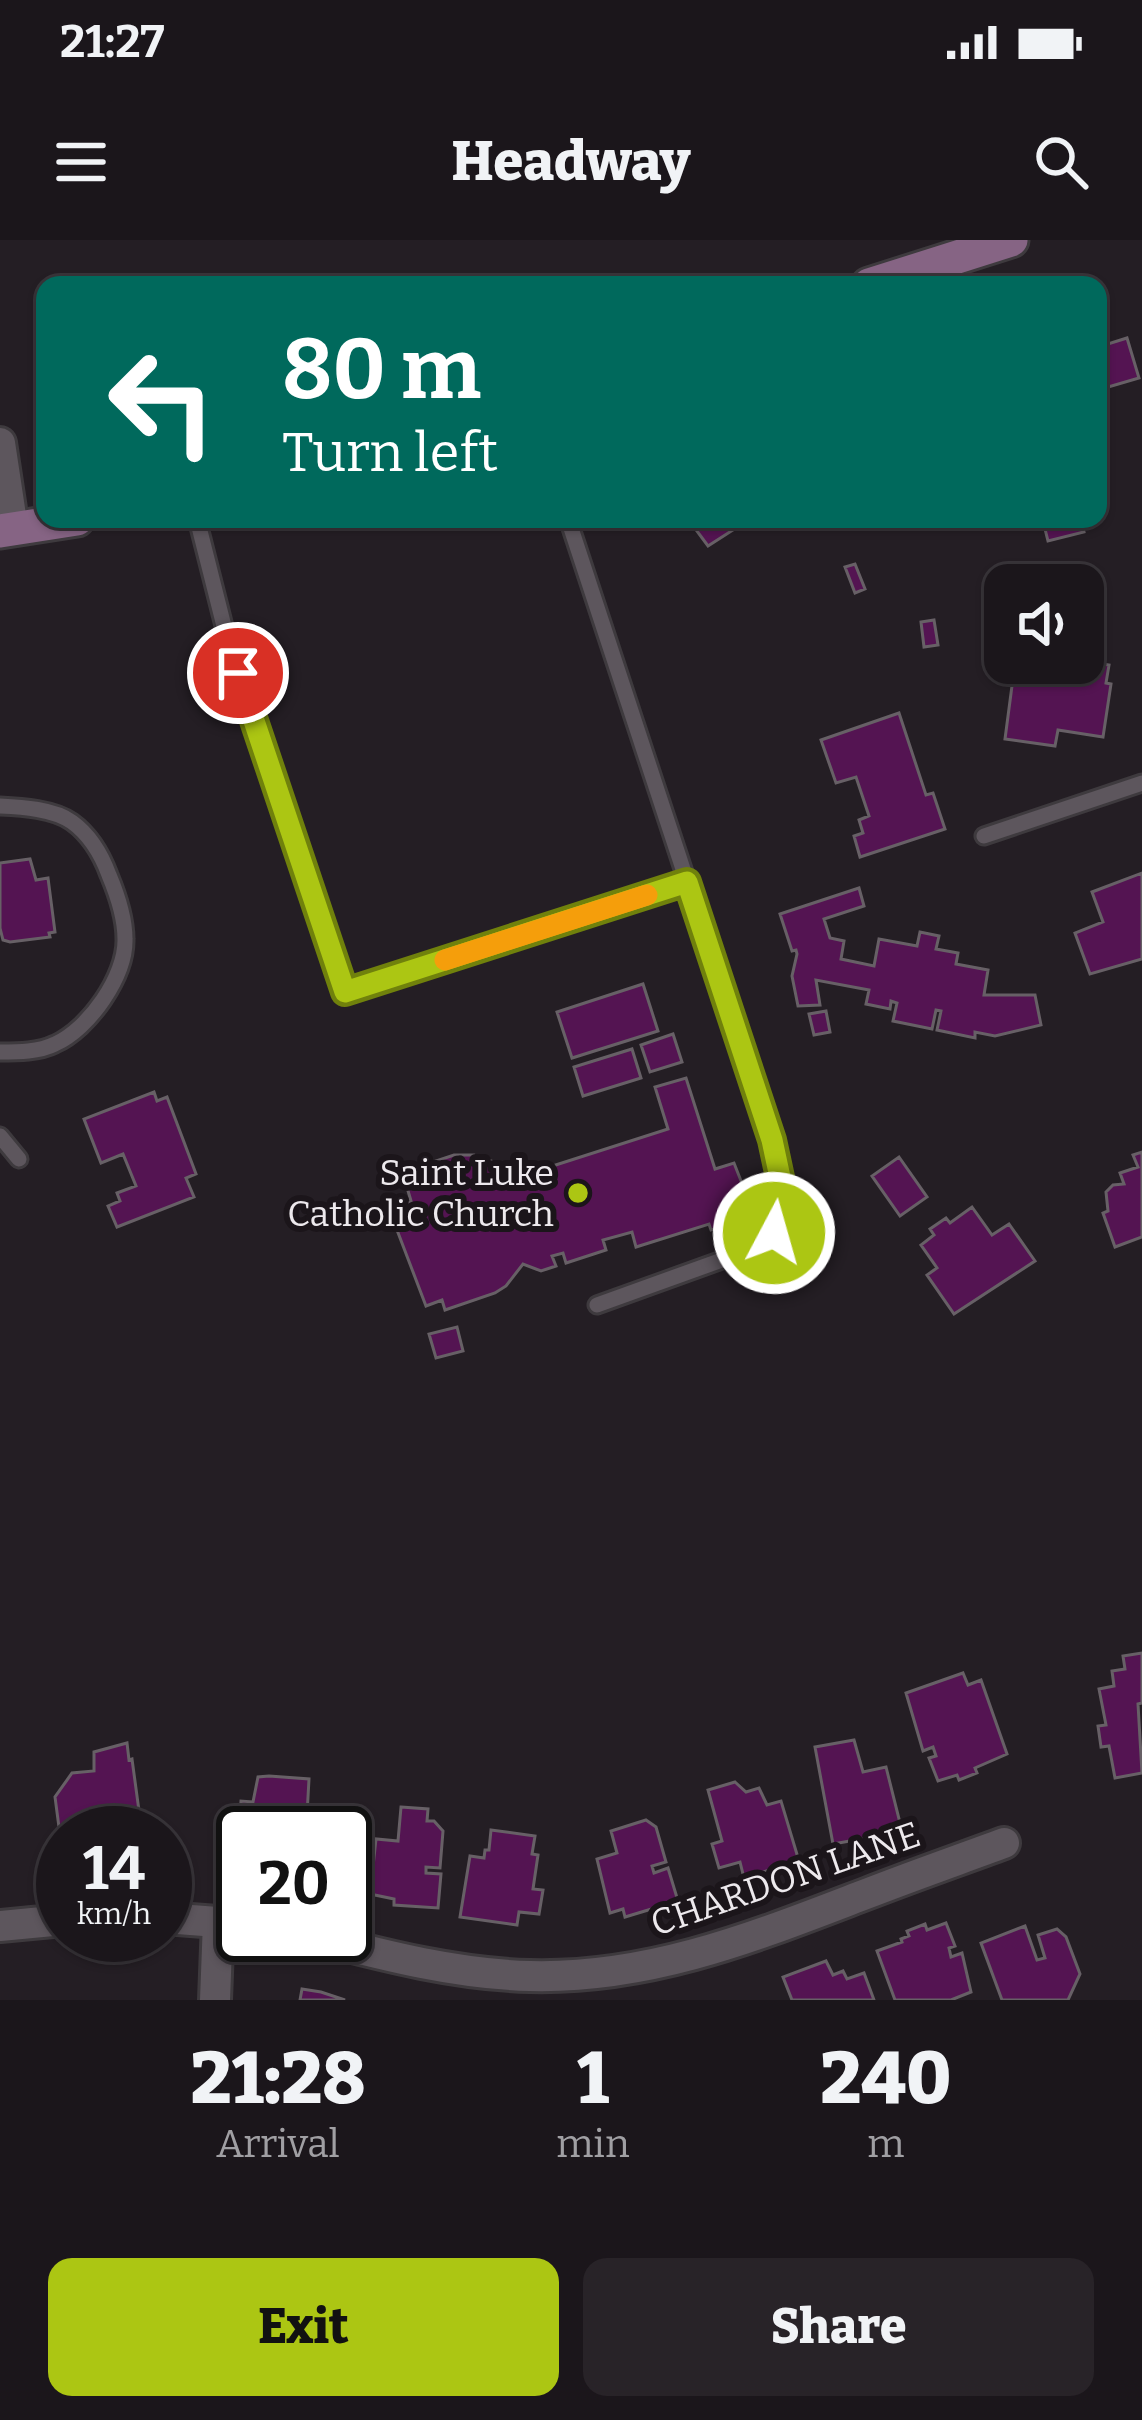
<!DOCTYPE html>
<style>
:root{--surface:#1b161b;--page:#282328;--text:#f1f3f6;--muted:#a09fa3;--line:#39353a;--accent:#acc613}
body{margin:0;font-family:Bitter,serif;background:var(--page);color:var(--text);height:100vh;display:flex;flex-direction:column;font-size:45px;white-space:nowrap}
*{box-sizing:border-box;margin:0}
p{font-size:39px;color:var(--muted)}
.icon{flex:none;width:66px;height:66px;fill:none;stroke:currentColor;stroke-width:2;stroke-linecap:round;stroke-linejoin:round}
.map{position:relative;height:1760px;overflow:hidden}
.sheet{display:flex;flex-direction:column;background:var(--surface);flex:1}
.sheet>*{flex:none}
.guide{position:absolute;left:36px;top:36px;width:1071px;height:252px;border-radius:24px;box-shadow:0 3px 9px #0004,0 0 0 3px var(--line);background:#00695c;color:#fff;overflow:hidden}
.buttons{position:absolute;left:984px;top:324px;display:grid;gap:24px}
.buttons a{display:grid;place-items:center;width:120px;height:120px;border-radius:24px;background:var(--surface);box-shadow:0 3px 9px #0004,0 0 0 3px var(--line);font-size:60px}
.speed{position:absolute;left:36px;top:1566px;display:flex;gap:24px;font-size:60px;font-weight:700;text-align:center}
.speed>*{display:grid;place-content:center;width:156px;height:156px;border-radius:50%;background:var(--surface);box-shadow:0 3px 9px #0004,0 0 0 3px var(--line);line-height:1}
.speed small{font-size:30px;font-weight:400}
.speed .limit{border:6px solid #111;border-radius:18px;background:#fff;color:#111}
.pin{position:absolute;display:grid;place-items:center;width:102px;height:102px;color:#fff;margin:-51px;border:6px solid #fff;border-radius:50%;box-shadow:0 3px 12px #0007}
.me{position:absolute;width:132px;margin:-66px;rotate:6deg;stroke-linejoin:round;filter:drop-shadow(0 0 9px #0008)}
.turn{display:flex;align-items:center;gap:42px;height:252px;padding:0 48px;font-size:54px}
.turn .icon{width:156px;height:156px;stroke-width:2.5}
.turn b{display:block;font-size:84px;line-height:102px}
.eta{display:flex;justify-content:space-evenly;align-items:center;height:204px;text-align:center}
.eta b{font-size:72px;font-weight:800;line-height:84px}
.cta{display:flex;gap:24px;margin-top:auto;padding:24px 48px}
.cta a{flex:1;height:138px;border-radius:24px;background:var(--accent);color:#111;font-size:48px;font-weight:800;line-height:138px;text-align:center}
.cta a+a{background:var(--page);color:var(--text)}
.status{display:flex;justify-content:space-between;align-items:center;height:84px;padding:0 60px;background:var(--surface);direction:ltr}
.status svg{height:33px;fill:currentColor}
header{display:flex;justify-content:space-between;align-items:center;height:156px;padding:0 48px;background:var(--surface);font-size:54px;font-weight:800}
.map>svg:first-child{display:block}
.building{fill:#541452;stroke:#676066;stroke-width:3}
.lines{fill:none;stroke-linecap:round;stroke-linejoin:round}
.service-casing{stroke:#3e3a3e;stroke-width:21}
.minor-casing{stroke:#3e3a3e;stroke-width:36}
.secondary-casing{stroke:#3e3a3e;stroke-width:39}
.service{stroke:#5d565d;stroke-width:15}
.minor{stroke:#5d565d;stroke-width:30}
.secondary{stroke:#866484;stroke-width:33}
.route-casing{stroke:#70810c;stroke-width:30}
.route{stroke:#acc613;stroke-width:21}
.slow{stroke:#f59e0b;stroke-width:21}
.poi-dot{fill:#acc613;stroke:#1b151a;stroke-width:4.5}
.labels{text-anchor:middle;stroke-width:12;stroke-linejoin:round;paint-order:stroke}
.poi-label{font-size:36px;fill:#ede9ed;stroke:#1b151a;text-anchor:end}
.street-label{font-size:36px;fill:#ede9ed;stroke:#1b151a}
</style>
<div class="status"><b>21:27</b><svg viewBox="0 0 49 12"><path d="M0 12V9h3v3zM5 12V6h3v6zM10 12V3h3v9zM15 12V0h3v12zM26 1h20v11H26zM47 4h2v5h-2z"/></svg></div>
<header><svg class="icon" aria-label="menu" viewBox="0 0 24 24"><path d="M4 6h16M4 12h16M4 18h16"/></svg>Headway<svg class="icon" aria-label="search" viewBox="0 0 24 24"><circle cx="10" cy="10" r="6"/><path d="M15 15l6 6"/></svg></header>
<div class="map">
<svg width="1142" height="1760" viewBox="0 0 1142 1760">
<rect width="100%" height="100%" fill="#241e24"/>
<path class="building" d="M 1127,98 L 1139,138 L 1098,150 L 1098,107 Z
M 688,279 L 750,279 L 708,306 Z
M 1081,279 L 1084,292 L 1048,301 L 1043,281 Z
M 855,324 L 865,349 L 855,353 L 845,327 Z
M 934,380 L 938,405 L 924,407 L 921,382 Z
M 1083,421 L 1109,425 L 1106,443 L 1111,444 L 1103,497 L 1058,490 L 1055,506 L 1005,499 L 1015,423 L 1066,423 L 1064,438 L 1072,439 L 1074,423 Z
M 899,473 L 926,555 L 933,553 L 945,589 L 860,617 L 854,596 L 863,593 L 859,580 L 869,576 L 856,537 L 836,543 L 821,500 Z
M 30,619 L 36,640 L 48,638 L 55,692 L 49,693 L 50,697 L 10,702 L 3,700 L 0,688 L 0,623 Z
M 1142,633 L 1142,719 L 1090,734 L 1075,693 L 1103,682 L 1092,652 Z
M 859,648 L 864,666 L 824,679 L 830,698 L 844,701 L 841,719 L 874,726 L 879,699 L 917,706 L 920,692 L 939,696 L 936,709 L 958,713 L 956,724 L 988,730 L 984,755 L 1035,755 L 1041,785 L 995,796 L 975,792 L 975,798 L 937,790 L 941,771 L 936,770 L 932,789 L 893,781 L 897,763 L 891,761 L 890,769 L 866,764 L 869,750 L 816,740 L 820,765 L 798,766 L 792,736 L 797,714 L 796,710 L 792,711 L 780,674 Z
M 643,744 L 658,791 L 572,818 L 557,772 Z
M 826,771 L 830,792 L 814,795 L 809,774 Z
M 673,794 L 682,822 L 650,832 L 641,805 Z
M 632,809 L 641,838 L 583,856 L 574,827 Z
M 686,838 L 715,929 L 734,923 L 752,969 L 728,976 L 731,984 L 711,990 L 709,984 L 636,1007 L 632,992 L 603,1000 L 606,1010 L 566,1023 L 563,1013 L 552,1016 L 556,1026 L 541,1031 L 523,1024 L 506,1046 L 495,1053 L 445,1070 L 442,1060 L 426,1066 L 397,990 L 410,980 L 404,964 L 411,961 L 406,944 L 413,942 L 409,930 L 454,915 L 474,915 L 511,928 L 528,942 L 542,936 L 540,930 L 668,889 L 655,847 Z
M 154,852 L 157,861 L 167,857 L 196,934 L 186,938 L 194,957 L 117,987 L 108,966 L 120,961 L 117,953 L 136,946 L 123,914 L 101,923 L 84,879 Z
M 1142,912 L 1142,997 L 1115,1007 L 1103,973 L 1108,971 L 1106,952 L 1113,945 L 1124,944 L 1120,933 L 1138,927 L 1133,915 Z
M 899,917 L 927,957 L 900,976 L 872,936 Z
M 972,967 L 992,995 L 1009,984 L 1035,1021 L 954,1074 L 927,1035 L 937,1028 L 921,1005 L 934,995 L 930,989 L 946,978 L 950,983 Z
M 457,1087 L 463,1111 L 436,1118 L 429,1094 Z
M 1142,1413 L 1142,1463 L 1138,1464 L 1142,1533 L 1115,1538 L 1109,1506 L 1101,1507 L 1098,1486 L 1106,1485 L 1099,1449 L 1114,1446 L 1112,1431 L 1125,1429 L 1123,1416 Z
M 963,1433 L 968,1445 L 981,1440 L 1007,1514 L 975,1528 L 977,1533 L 959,1540 L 957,1535 L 938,1541 L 929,1518 L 936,1516 L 933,1507 L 923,1511 L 906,1453 Z
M 854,1500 L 863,1532 L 886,1527 L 900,1583 L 887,1586 L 889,1594 L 833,1604 L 815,1507 Z
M 127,1503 L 129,1520 L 132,1519 L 142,1593 L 96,1593 L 94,1578 L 86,1580 L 88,1593 L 60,1595 L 55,1557 L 72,1533 L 94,1531 L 94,1512 Z
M 269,1536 L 309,1539 L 306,1593 L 243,1593 L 243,1605 L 238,1604 L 241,1561 L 253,1562 L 258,1537 Z
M 735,1542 L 746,1552 L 759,1548 L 767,1565 L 781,1561 L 799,1621 L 744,1638 L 740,1622 L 719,1628 L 712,1604 L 722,1601 L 708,1550 Z
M 401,1567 L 428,1569 L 427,1581 L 434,1581 L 443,1591 L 440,1628 L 426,1627 L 426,1633 L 441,1634 L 438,1668 L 394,1665 L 394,1659 L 370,1654 L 376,1599 L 398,1601 Z
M 646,1580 L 656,1587 L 666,1622 L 652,1626 L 654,1633 L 668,1628 L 678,1661 L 625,1677 L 623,1669 L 610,1673 L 597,1619 L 617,1613 L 611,1591 Z
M 491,1590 L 535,1596 L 532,1614 L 538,1615 L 533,1649 L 543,1650 L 539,1674 L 519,1672 L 517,1685 L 460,1677 L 470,1616 L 484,1618 L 485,1610 L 489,1610 Z
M 946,1683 L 955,1706 L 949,1708 L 951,1717 L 962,1713 L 971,1752 L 951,1760 L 895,1760 L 877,1711 L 902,1702 L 901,1699 L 909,1696 L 907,1691 L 925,1684 L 927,1690 Z
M 1025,1686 L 1037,1720 L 1045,1718 L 1038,1695 L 1057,1689 L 1066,1697 L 1080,1734 L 1068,1760 L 1002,1760 L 981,1703 Z
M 826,1721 L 833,1735 L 843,1731 L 847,1739 L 864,1733 L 874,1760 L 792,1760 L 783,1737 Z
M 302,1749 L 321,1752 L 345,1760 L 300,1760 Z"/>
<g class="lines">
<g class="service-casing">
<path id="service" d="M 197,279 L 228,402 L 345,752 L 687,642
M 568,279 L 772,900 C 781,942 794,976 758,1007 L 597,1065
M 0,566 C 22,567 54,569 72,582 C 90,595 102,616 109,635 C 117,654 125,678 125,699 C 126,736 89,789 55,804 C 39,812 18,812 0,812
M 984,596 L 1142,543
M 0,896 L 19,919"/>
</g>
<g class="minor-casing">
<path id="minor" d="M 0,203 L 13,289
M 165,1678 L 243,1684
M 0,1686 L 63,1680
M 305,1695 C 379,1714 453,1734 530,1736 C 651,1739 756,1696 866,1654 C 912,1636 958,1620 1004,1603
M 215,1760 L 218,1681"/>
</g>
<g class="secondary-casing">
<path id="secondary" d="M 869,45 L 1011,0
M 0,291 L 77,279"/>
</g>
<use href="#service" class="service"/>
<use href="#minor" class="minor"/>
<use href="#secondary" class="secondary"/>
</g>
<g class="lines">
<g class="route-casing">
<path id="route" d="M 238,433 L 345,752 L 687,642 L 772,900 L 784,956 L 774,993"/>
</g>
<use href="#route" class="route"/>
<path class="slow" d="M 445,720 L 647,655"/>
</g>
<circle class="poi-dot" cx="578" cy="953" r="12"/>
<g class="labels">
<g class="poi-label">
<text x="554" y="945">Saint Luke<tspan x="554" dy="41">Catholic Church</tspan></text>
</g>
<g class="street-label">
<text transform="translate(785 1638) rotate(-19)" y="13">CHARDON LANE</text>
</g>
</g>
</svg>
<div class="buttons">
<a><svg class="icon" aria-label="sound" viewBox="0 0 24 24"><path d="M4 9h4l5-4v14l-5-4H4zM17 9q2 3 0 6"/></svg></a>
</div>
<div class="speed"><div>14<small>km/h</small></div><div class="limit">20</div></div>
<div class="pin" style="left:238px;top:433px;background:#d93025"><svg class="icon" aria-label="arrive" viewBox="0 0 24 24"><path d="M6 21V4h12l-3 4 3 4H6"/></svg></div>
<svg class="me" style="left:774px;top:993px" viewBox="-20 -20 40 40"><circle r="17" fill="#acc613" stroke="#fff" stroke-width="3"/><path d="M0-11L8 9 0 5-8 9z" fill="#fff"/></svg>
<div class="guide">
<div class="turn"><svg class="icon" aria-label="left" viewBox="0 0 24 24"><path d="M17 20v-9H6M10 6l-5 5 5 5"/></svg><div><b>80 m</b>Turn left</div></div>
</div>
</div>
<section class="sheet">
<div class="eta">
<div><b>21:28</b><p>Arrival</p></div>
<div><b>1</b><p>min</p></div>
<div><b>240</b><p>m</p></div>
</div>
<div class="cta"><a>Exit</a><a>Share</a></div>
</section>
